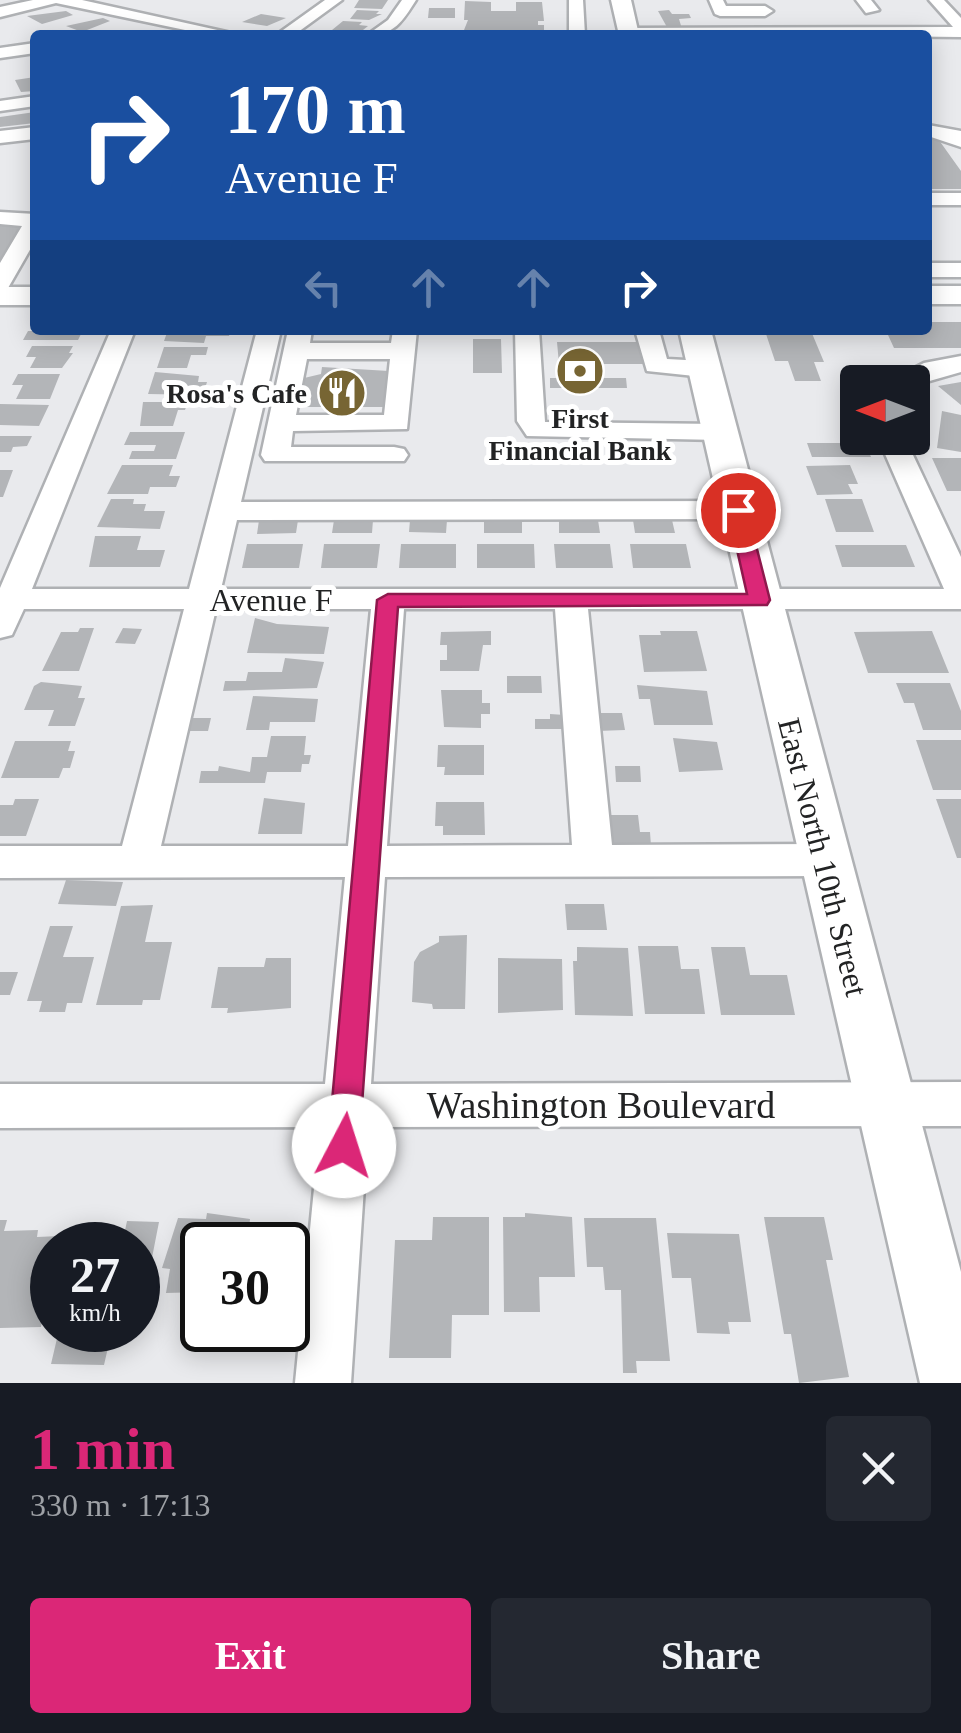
<!DOCTYPE html>
<meta charset="utf-8">
<style>
:root{--surface:#171b24;--page:#242831;--text:#f1f3f6;--muted:#9ea1a6;--accent:#db2777}
body{margin:0;font-family:Georgia,serif;background:var(--page);color:var(--text);height:100vh;display:flex;flex-direction:column;font-size:38px;white-space:nowrap}
*{box-sizing:border-box;margin:0}
p{font-size:32px;color:var(--muted)}
.icon{flex:none;width:55px;height:55px;fill:none;stroke:currentColor;stroke-width:2;stroke-linecap:round;stroke-linejoin:round}
.map{position:relative;height:1383px;overflow:hidden}
.sheet{display:flex;flex-direction:column;background:var(--surface);flex:1}
.sheet>*{flex:none}
.hud{position:absolute;left:30px;top:30px;width:902px;height:305px;border-radius:10px;box-shadow:0 5px 25px #0003;background:#1a4fa0;color:#fff;overflow:hidden}
.needle{width:65px;rotate:270deg}
.fabs{position:absolute;left:840px;top:365px;display:grid;gap:20px}
.fabs a{display:grid;place-items:center;width:90px;height:90px;border-radius:10px;background:var(--surface);box-shadow:0 5px 25px #0003;font-size:50px}
.speed{position:absolute;left:30px;top:1222px;display:flex;gap:20px;font-size:50px;font-weight:700;text-align:center}
.speed>*{display:grid;place-content:center;width:130px;height:130px;border-radius:50%;background:var(--surface);box-shadow:0 5px 25px #0003;line-height:1}
.speed small{font-size:25px;font-weight:400}
.speed .limit{border:5px solid #111;border-radius:15px;background:#fff;color:#111}
.pin{position:absolute;display:grid;place-items:center;width:85px;height:85px;color:#fff;margin:-42px;border:5px solid #fff;border-radius:50%;box-shadow:0 2px 10px #0007}
.me{position:absolute;width:110px;margin:-55px;rotate:5deg;stroke-linejoin:round;filter:drop-shadow(0 0 8px #0008)}
.turn{display:flex;align-items:center;gap:35px;height:210px;padding:0 30px;font-size:45px}
.turn .icon{width:130px;height:130px;stroke-width:2.5}
.turn b{display:block;font-size:70px;line-height:85px}
.lanes{display:flex;align-items:center;height:95px;padding:0 30px;background:#0003;justify-content:center;gap:50px;direction:ltr}
.lanes .off{opacity:.35}
.round{display:grid;place-items:center;flex:none;width:105px;height:105px;border-radius:10px;background:var(--page)}
.headline{display:flex;align-items:center;justify-content:space-between;height:170px;padding:0 30px}
h1{font-size:60px;font-weight:700;line-height:75px;color:var(--accent)}
.cta{display:flex;gap:20px;margin-top:auto;padding:20px 30px}
.cta a{flex:1;height:115px;border-radius:10px;background:var(--accent);color:#fff;font-size:40px;font-weight:700;line-height:115px;text-align:center}
.cta a+a{background:var(--page);color:var(--text)}
.map>svg:first-child{display:block}
.building{fill:#b3b5b8}
.lines{fill:none;stroke-linecap:round;stroke-linejoin:round}
.minor-casing{stroke:#afb1b4;stroke-width:5}
.major-casing{stroke:#afb1b4;stroke-width:5}
.minor{fill:#fff;fill-rule:evenodd}
.major{fill:#fff;fill-rule:evenodd}
.route{fill:#db2777;stroke:#8e194d;stroke-width:2.5}
.labels{text-anchor:middle;stroke-width:10;stroke-linejoin:round;paint-order:stroke}
.far-poi-label{font-size:28px;font-weight:bold;fill:#222324;stroke:#fff;text-anchor:end}
.street-label{font-size:32px;fill:#222324;stroke:#fff}
.near-street-label{font-size:38px;fill:#222324;stroke:#fff}
</style>
<div class="map">
<svg width="961" height="1383" viewBox="0 0 961 1383">
<rect width="100%" height="100%" fill="#e9eaed"/>
<path class="building" d="M 359,0 L 388,0 L 382,9 L 354,8 Z
M 465,1 L 491,2 L 491,11 L 516,11 L 516,2 L 542,2 L 544,21 L 538,21 L 538,25 L 544,25 L 544,35 L 462,35 L 468,20 L 464,20 Z
M 429,8 L 455,8 L 455,18 L 428,18 Z
M 357,10 L 379,11 L 376,14 L 382,14 L 369,20 L 350,19 Z
M 669,10 L 672,14 L 689,14 L 691,18 L 679,19 L 682,29 L 668,29 L 658,11 Z
M 66,11 L 73,15 L 42,24 L 27,16 Z
M 261,14 L 286,18 L 267,26 L 242,22 Z
M 103,18 L 110,21 L 82,32 L 66,26 Z
M 343,21 L 362,22 L 359,25 L 368,26 L 363,30 L 332,30 Z
M 35,77 L 35,91 L 21,92 L 15,80 Z
M 35,112 L 35,123 L 0,127 L 0,117 Z
M 928,136 L 936,136 L 961,171 L 961,189 L 928,189 Z
M 0,226 L 26,226 L 5,261 L 0,261 Z
M 928,322 L 961,322 L 961,348 L 894,348 L 888,335 L 920,335 L 917,330 L 928,330 Z
M 83,330 L 78,340 L 23,340 L 28,331 Z
M 168,330 L 231,330 L 229,336 L 206,336 L 204,343 L 164,341 Z
M 765,331 L 811,331 L 824,362 L 814,362 L 821,381 L 795,381 L 788,361 L 775,361 Z
M 473,339 L 501,339 L 502,373 L 473,373 Z
M 557,342 L 640,342 L 644,364 L 589,364 L 591,378 L 626,378 L 627,388 L 550,388 L 550,378 L 570,378 L 569,364 L 559,364 Z
M 32,346 L 73,346 L 69,353 L 73,353 L 62,368 L 30,368 L 36,357 L 26,357 Z
M 164,347 L 208,347 L 206,355 L 191,355 L 187,368 L 157,368 Z
M 322,367 L 389,371 L 386,407 L 295,407 L 300,379 L 321,374 Z
M 155,372 L 199,376 L 198,382 L 207,382 L 203,395 L 148,394 Z
M 18,374 L 60,374 L 50,399 L 16,399 L 23,385 L 12,385 Z
M 961,382 L 961,405 L 938,386 Z
M 143,402 L 188,402 L 185,410 L 178,410 L 173,426 L 140,426 Z
M 0,404 L 49,405 L 39,426 L 0,425 Z
M 942,411 L 961,415 L 961,452 L 937,448 Z
M 130,432 L 185,432 L 176,459 L 129,459 L 132,451 L 154,451 L 156,445 L 124,445 Z
M 0,436 L 32,436 L 27,446 L 13,447 L 11,452 L 0,452 Z
M 807,443 L 865,443 L 871,457 L 812,457 Z
M 932,458 L 961,458 L 961,491 L 947,491 Z
M 122,465 L 173,465 L 169,476 L 180,476 L 176,487 L 150,487 L 148,494 L 107,494 Z
M 850,465 L 858,484 L 848,484 L 853,494 L 817,495 L 806,466 Z
M 0,470 L 13,470 L 3,497 L 0,497 Z
M 111,499 L 134,499 L 133,504 L 146,504 L 144,511 L 165,511 L 160,529 L 97,527 Z
M 825,499 L 862,499 L 874,532 L 836,532 Z
M 259,520 L 298,520 L 296,533 L 257,534 Z
M 334,520 L 373,520 L 372,533 L 332,533 Z
M 410,520 L 447,520 L 446,533 L 409,532 Z
M 484,520 L 522,520 L 522,533 L 484,533 Z
M 559,520 L 598,520 L 600,533 L 559,533 Z
M 633,520 L 672,520 L 675,533 L 635,533 Z
M 95,536 L 141,536 L 137,550 L 165,550 L 160,567 L 89,567 Z
M 247,544 L 303,544 L 299,568 L 242,568 Z
M 324,544 L 380,544 L 377,568 L 321,568 Z
M 401,544 L 456,544 L 456,568 L 399,568 Z
M 477,544 L 534,544 L 535,568 L 477,568 Z
M 554,544 L 610,544 L 613,568 L 556,568 Z
M 630,544 L 686,544 L 691,568 L 633,568 Z
M 835,545 L 906,545 L 915,567 L 842,567 Z
M 255,618 L 277,624 L 329,627 L 324,654 L 247,653 Z
M 80,628 L 94,628 L 79,671 L 42,671 L 61,632 L 78,632 Z
M 123,628 L 142,629 L 135,644 L 115,643 Z
M 491,631 L 491,645 L 483,645 L 479,671 L 440,671 L 440,660 L 447,660 L 447,645 L 440,645 L 441,632 Z
M 660,631 L 697,631 L 707,671 L 644,672 L 639,635 L 661,635 Z
M 932,631 L 949,673 L 868,673 L 854,632 Z
M 285,658 L 324,662 L 317,688 L 223,691 L 225,681 L 246,681 L 248,672 L 282,672 Z
M 507,676 L 541,676 L 542,693 L 507,693 Z
M 41,682 L 82,686 L 78,698 L 85,698 L 75,726 L 48,726 L 54,710 L 24,710 L 34,686 Z
M 896,683 L 950,683 L 961,711 L 961,730 L 923,730 L 914,703 L 904,703 Z
M 637,685 L 707,691 L 713,725 L 654,725 L 650,699 L 639,699 Z
M 441,690 L 482,690 L 482,703 L 490,703 L 490,714 L 481,714 L 481,728 L 444,727 Z
M 253,696 L 318,699 L 315,722 L 270,722 L 269,730 L 246,730 Z
M 595,713 L 622,713 L 625,730 L 597,731 Z
M 550,714 L 565,715 L 566,729 L 535,729 L 535,719 L 550,719 Z
M 181,718 L 211,718 L 208,731 L 177,731 Z
M 271,736 L 306,736 L 304,755 L 311,755 L 309,764 L 302,764 L 301,772 L 267,772 L 265,783 L 199,783 L 201,771 L 218,771 L 219,766 L 250,772 L 252,757 L 267,757 Z
M 673,738 L 717,742 L 723,770 L 679,772 Z
M 916,740 L 961,740 L 961,790 L 933,790 Z
M 15,741 L 71,741 L 68,751 L 75,751 L 70,768 L 63,768 L 59,778 L 1,778 Z
M 438,745 L 484,745 L 484,775 L 444,775 L 445,767 L 437,767 Z
M 615,766 L 640,766 L 641,782 L 616,782 Z
M 264,798 L 305,803 L 302,834 L 258,834 Z
M 15,799 L 39,799 L 26,836 L 0,836 L 0,805 L 13,805 Z
M 936,799 L 961,799 L 961,858 L 957,858 Z
M 436,802 L 484,802 L 485,835 L 443,835 L 443,826 L 435,826 Z
M 608,815 L 638,815 L 640,832 L 650,832 L 651,846 L 610,845 Z
M 66,880 L 123,882 L 116,906 L 58,904 Z
M 565,904 L 604,904 L 607,930 L 567,930 Z
M 153,905 L 145,942 L 172,942 L 160,1000 L 143,1000 L 142,1005 L 96,1005 L 121,906 Z
M 50,926 L 73,926 L 63,957 L 94,957 L 82,1003 L 67,1003 L 65,1012 L 39,1012 L 42,1001 L 27,1001 Z
M 467,935 L 465,1009 L 433,1009 L 432,1004 L 412,1002 L 414,962 L 420,952 L 439,942 L 439,936 Z
M 638,946 L 678,946 L 681,969 L 699,969 L 705,1014 L 645,1014 Z
M 577,947 L 628,948 L 633,1016 L 575,1015 L 573,961 L 577,961 Z
M 711,947 L 745,947 L 750,975 L 787,975 L 795,1015 L 721,1015 Z
M 266,958 L 291,958 L 291,1008 L 227,1013 L 228,1008 L 211,1008 L 218,967 L 264,967 Z
M 498,958 L 562,959 L 563,1010 L 498,1013 Z
M 0,972 L 18,972 L 10,995 L 0,995 Z
M 207,1213 L 250,1219 L 248,1239 L 258,1239 L 257,1245 L 202,1245 L 202,1292 L 166,1293 L 170,1269 L 162,1268 L 178,1218 L 206,1219 Z
M 525,1213 L 572,1217 L 575,1277 L 539,1277 L 540,1312 L 504,1312 L 503,1217 L 525,1217 Z
M 433,1217 L 489,1217 L 489,1315 L 452,1315 L 451,1358 L 389,1358 L 395,1240 L 432,1240 Z
M 764,1217 L 824,1217 L 833,1260 L 826,1260 L 849,1377 L 799,1383 L 791,1334 L 784,1334 Z
M 584,1218 L 656,1218 L 670,1361 L 636,1361 L 637,1373 L 623,1373 L 621,1290 L 605,1290 L 603,1267 L 587,1267 Z
M 0,1220 L 7,1220 L 4,1231 L 38,1230 L 37,1237 L 60,1236 L 58,1245 L 52,1245 L 52,1272 L 41,1327 L 0,1328 Z
M 127,1221 L 159,1222 L 139,1324 L 138,1245 L 122,1245 Z
M 667,1233 L 739,1234 L 751,1322 L 728,1322 L 730,1334 L 697,1333 L 691,1278 L 672,1278 Z
M 59,1330 L 112,1330 L 104,1365 L 51,1364 Z"/>
<g class="lines">
<g class="minor-casing">
<path id="minor" d="M 33,0 L 82,0 L 240,35 L 209,35 L 56,3 L 0,17 L 0,7 Z
M 325,0 L 342,0 L 294,35 L 276,35 Z
M 402,0 L 416,0 C 402,22 395,35 367,35 L 388,20 Z
M 569,0 L 583,0 L 585,35 L 569,35 Z
M 709,0 L 723,0 L 726,6 L 765,6 L 773,11 L 765,16 L 720,16 L 715,14 Z
M 856,0 L 871,0 L 879,10 L 866,13 Z
M 929,0 L 944,0 L 961,18 L 961,37 L 620,33 L 628,28 L 953,27 Z
M 35,43 L 35,53 L 0,58 L 0,48 Z
M 35,96 L 35,106 L 0,111 L 0,101 Z
M 928,125 L 961,131 L 961,147 L 928,136 Z
M 35,127 L 35,139 L 0,143 L 0,131 Z
M 928,193 L 961,193 L 961,205 L 928,205 Z
M 0,212 L 35,214 L 35,241 L 8,288 L 0,290 L 0,263 L 22,226 L 0,224 Z
M 928,263 L 961,263 L 961,277 L 928,277 Z
M 111,330 L 135,330 L 32,589 L 189,589 L 257,330 L 281,330 L 241,502 L 738,501 L 753,510 L 738,519 L 237,520 L 221,589 L 944,589 L 878,438 L 905,438 L 961,557 L 961,609 L 588,609 L 612,845 L 824,844 L 838,849 L 844,860 L 838,871 L 824,876 L 385,877 L 371,1084 L 961,1082 L 961,1126 L 368,1127 L 351,1383 L 295,1383 L 320,1127 L 0,1128 L 0,1084 L 325,1084 L 345,877 L 0,878 L 0,846 L 122,846 L 184,609 L 24,609 L 12,635 L 0,638 L 0,588 ZM 216,609 L 371,609 L 348,846 L 161,846 ZM 404,609 L 555,609 L 572,845 L 387,846 Z
M 288,330 L 312,330 L 310,343 L 391,343 L 393,330 L 417,330 L 407,429 L 293,431 L 291,447 L 394,447 L 404,449 L 408,455 L 404,461 L 265,461 L 261,455 ZM 307,359 L 390,359 L 384,415 L 296,415 Z
M 515,330 L 539,330 L 545,422 L 719,424 L 733,432 L 719,440 L 527,436 L 517,421 Z
M 635,330 L 659,330 L 667,359 L 704,361 L 717,369 L 704,377 L 647,371 Z
M 961,356 L 961,372 L 912,386 L 912,382 L 887,382 L 924,363 Z"/>
</g>
<g class="major-casing">
<path id="major" d="M 611,0 L 631,0 L 639,35 L 619,35 Z
M 928,286 L 961,286 L 961,304 L 928,304 Z
M 0,287 L 35,287 L 35,305 L 0,305 Z
M 679,330 L 711,330 L 961,1272 L 961,1383 L 920,1383 Z"/>
</g>
<use href="#minor" class="minor"/>
<use href="#major" class="major"/>
</g>
<path class="route" d="M 731,506 L 747,510 L 770,600 L 767,605 L 398,607 L 359,1146 L 355,1156 L 344,1160 L 333,1156 L 328,1146 L 377,600 L 388,594 L 747,594 L 728,510 Z"/>
<defs>
<g id="bank-disc" transform="scale(2.5)"><circle r="9.5" fill="#776533" stroke="#fff"/><path d="M-6-4H6V4H-6ZM0-2.3a2.3 2.3 0 1 0 0 4.6a2.3 2.3 0 1 0 0-4.6Z" fill="#fff"/></g>
<g id="restaurant-disc" transform="scale(2.5)"><circle r="9.5" fill="#776533" stroke="#fff"/><path d="M-5-6h1v4h1v-4h1v4h1v-4h1v5L-1.5 .5V6h-2V.5L-5-1ZM5-6V6H3V1.5H1.5Q1.5-4 5-6Z" fill="#fff"/></g>
</defs>
<g fill-rule="evenodd">
<use href="#bank-disc" x="580" y="371"/>
<use href="#restaurant-disc" x="342" y="393"/>
</g>
<g class="labels">
<g class="far-poi-label">
<text x="307" y="403">Rosa's Cafe</text>
<text x="580" y="428" text-anchor="middle">First<tspan x="580" dy="32">Financial Bank</tspan></text>
</g>
<g class="street-label">
<text x="271" y="611">Avenue F</text>
<text transform="translate(823 857) rotate(76)" y="11">East North 10th Street</text>
</g>
<g class="near-street-label">
<text x="601" y="1118">Washington Boulevard</text>
</g>
</g>
</svg>
<div class="fabs">
<a><svg class="needle" viewBox="-14 -14 28 28"><path d="M0-13l5 13h-10z" fill="#e53935"/><path d="M0 13l5-13h-10z" fill="#9ea1a6"/></svg></a>
</div>
<div class="speed"><div>27<small>km/h</small></div><div class="limit">30</div></div>
<div class="pin" style="left:738px;top:510px;background:#d93025"><svg class="icon" aria-label="arrive" viewBox="0 0 24 24"><path d="M6 21V4h12l-3 4 3 4H6"/></svg></div>
<svg class="me" style="left:344px;top:1146px" viewBox="-20 -20 40 40"><circle r="19" fill="#fff"/><path d="M0-13L10 11 0 6-10 11z" fill="#db2777"/></svg>
<div class="hud">
<div class="turn"><svg class="icon" aria-label="right" viewBox="0 0 24 24"><path d="M7 20v-9h11M14 6l5 5-5 5"/></svg><div><b>170 m</b>Avenue F</div></div>
<div class="lanes"><svg class="icon off" aria-label="left" viewBox="0 0 24 24"><path d="M17 20v-9H6M10 6l-5 5 5 5"/></svg><svg class="icon off" aria-label="ahead" viewBox="0 0 24 24"><path d="M12 20V5M6 11l6-6 6 6"/></svg><svg class="icon off" aria-label="ahead" viewBox="0 0 24 24"><path d="M12 20V5M6 11l6-6 6 6"/></svg><svg class="icon" aria-label="right" viewBox="0 0 24 24"><path d="M7 20v-9h11M14 6l5 5-5 5"/></svg></div>
</div>
</div>
<section class="sheet">
<div class="headline"><div><h1>1 min</h1><p>330 m · 17:13</p></div><a class="round"><svg class="icon" aria-label="close" viewBox="0 0 24 24"><path d="M6 6l12 12M18 6L6 18"/></svg></a></div>
<div class="cta"><a>Exit</a><a>Share</a></div>
</section>
